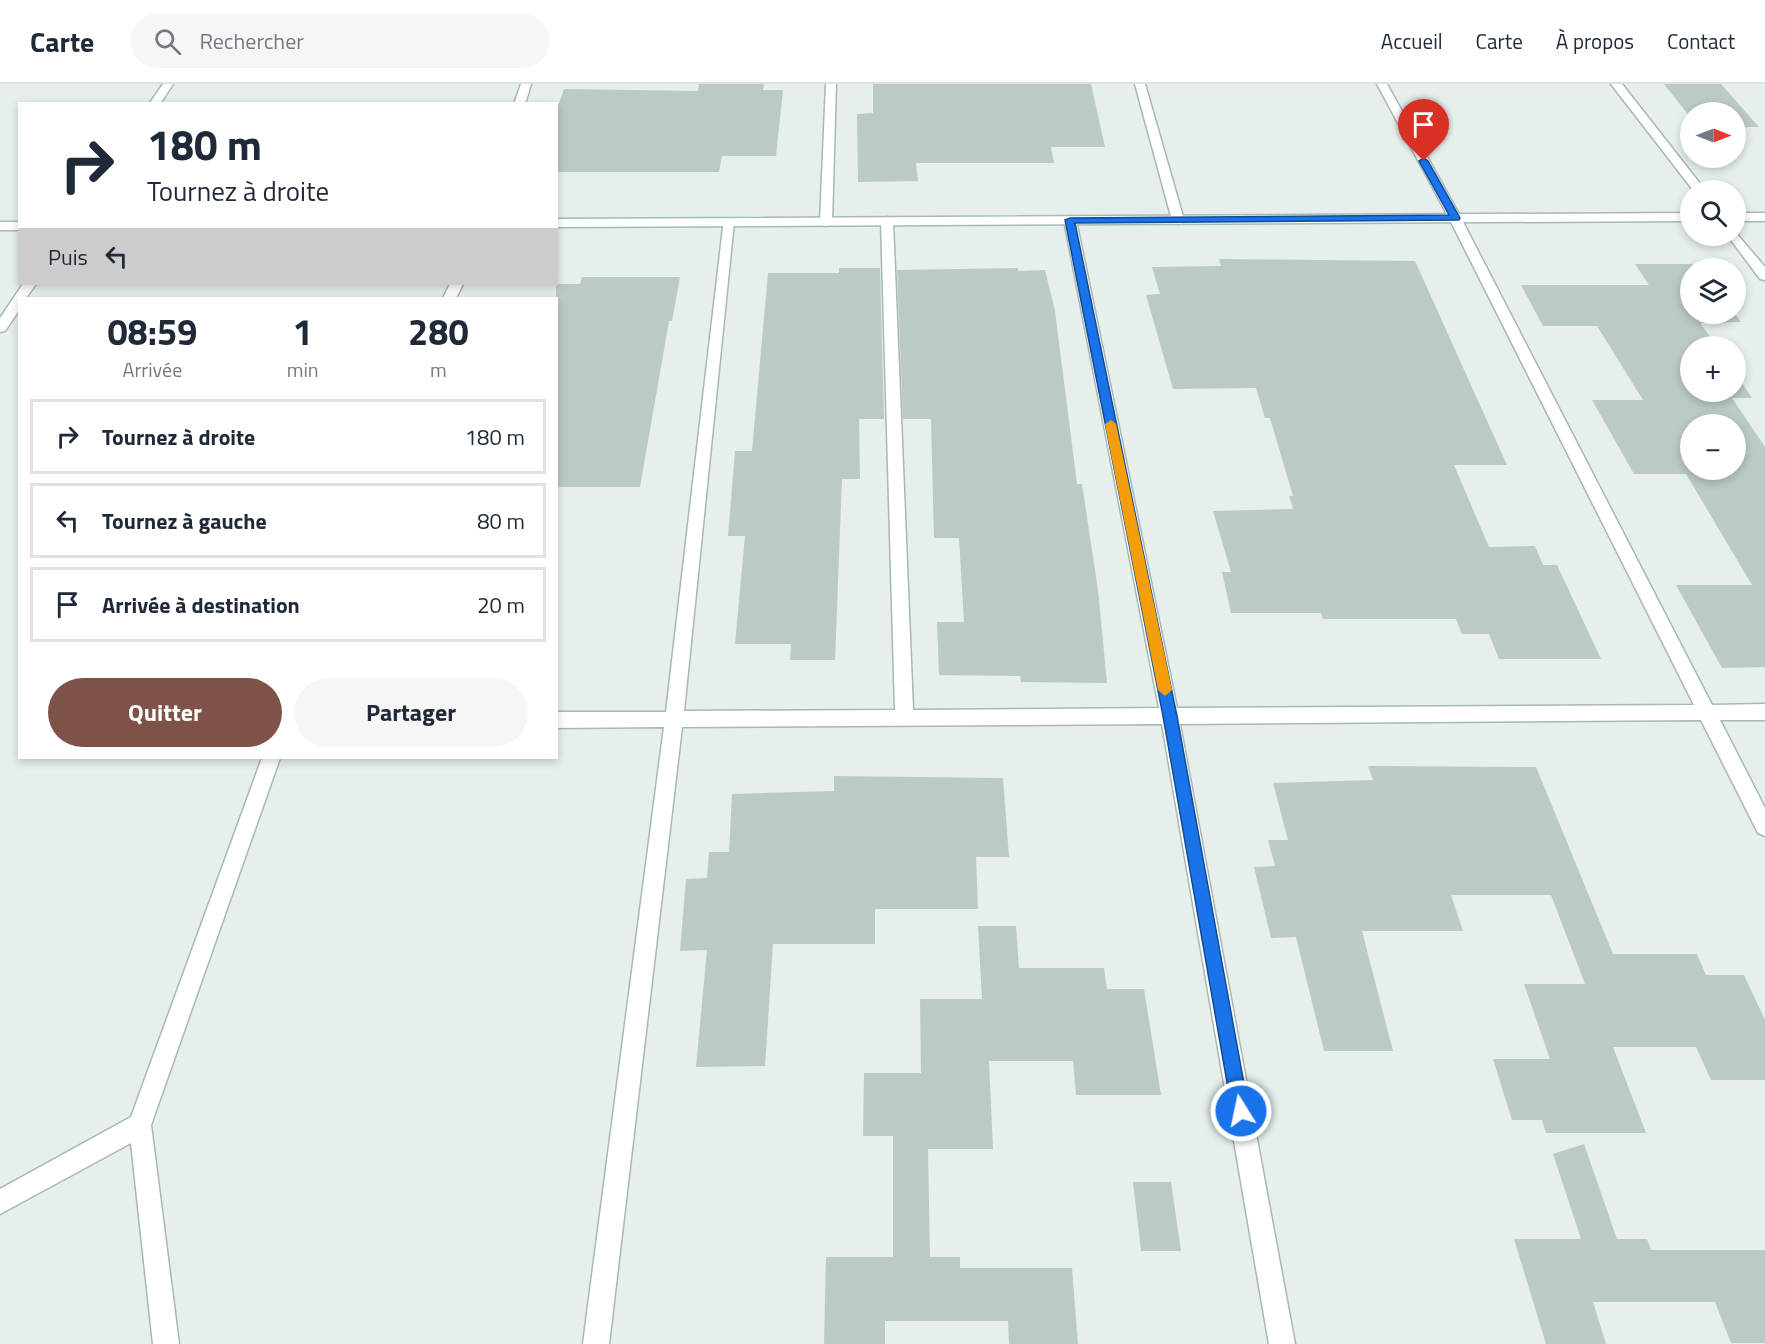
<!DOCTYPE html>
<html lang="fr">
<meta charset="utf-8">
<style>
:root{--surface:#fff;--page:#f6f6f7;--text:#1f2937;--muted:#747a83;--line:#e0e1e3;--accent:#7f5249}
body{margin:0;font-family:"Titillium Web",sans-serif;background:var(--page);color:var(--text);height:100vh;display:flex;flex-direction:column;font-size:22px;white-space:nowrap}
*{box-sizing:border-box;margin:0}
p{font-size:20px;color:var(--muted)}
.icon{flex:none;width:33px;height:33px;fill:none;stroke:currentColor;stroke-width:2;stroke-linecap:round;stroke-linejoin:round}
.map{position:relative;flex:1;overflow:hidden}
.panel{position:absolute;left:18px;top:213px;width:540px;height:462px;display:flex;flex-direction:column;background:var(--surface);border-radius:0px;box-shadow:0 3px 9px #0003}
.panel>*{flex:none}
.hud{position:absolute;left:18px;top:18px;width:540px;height:183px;border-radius:0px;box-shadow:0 3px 9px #0003;background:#fff;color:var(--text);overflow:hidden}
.needle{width:39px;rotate:90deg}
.buttons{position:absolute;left:1680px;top:18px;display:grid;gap:12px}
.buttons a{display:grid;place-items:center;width:66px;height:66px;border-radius:50%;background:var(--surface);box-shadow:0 3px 9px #0003;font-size:30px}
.pin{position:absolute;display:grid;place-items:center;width:51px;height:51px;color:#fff;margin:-62px -26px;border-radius:50% 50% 50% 0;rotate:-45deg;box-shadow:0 0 6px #0007}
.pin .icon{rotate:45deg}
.me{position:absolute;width:66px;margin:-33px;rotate:350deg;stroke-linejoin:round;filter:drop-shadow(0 0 4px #0008)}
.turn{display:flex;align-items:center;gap:21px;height:126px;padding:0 30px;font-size:27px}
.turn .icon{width:78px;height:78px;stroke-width:2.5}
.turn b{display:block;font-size:42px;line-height:51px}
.then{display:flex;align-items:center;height:57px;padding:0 30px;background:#0003;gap:12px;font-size:22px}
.eta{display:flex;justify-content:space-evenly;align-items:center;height:102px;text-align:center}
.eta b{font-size:36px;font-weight:700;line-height:42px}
.primary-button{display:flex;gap:12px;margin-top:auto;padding:12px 30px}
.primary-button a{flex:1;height:69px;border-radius:36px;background:var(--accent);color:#fff;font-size:24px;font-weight:700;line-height:69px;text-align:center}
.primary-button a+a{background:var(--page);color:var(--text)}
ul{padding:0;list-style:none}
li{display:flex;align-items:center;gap:18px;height:75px;margin:0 12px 9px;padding:0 18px;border:3px solid var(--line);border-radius:0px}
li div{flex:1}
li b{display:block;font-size:22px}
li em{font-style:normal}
header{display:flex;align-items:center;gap:36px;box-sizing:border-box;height:84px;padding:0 30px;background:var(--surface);border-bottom:2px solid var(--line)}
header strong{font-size:28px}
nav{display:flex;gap:33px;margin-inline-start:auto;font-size:21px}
.search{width:420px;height:54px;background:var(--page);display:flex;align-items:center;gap:15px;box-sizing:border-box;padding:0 21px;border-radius:33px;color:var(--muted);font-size:22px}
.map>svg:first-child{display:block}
.building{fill:#bbcac4;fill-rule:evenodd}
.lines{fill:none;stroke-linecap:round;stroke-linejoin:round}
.street-casing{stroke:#a8b8b2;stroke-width:3}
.secondary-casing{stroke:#a4bbb3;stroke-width:3}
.street{fill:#fff;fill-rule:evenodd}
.secondary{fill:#fff;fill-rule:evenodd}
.route{fill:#1a73e8;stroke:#114b97;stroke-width:1.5}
.slow{fill:#f59e0b}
</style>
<header>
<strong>Carte</strong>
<div class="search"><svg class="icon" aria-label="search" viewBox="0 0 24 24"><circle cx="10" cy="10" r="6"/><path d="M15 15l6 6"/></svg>Rechercher</div>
<nav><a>Accueil</a><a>Carte</a><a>À propos</a><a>Contact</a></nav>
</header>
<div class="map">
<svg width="1765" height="1260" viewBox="0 0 1765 1260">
<rect width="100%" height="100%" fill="#e6efeb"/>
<path class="building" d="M 699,0 L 764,0 L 763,6 L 783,6 L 776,72 L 722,72 L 719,88 L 556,88 L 556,27 L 564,5 L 698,7 Z
M 873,0 L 1091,0 L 1105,63 L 1051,63 L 1054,79 L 916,79 L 918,97 L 858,98 L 857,30 L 873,29 Z
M 1664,0 L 1721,0 L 1759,43 L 1736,43 L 1736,28 L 1690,28 L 1690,33 Z
M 1219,175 L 1415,177 L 1507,381 L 1454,381 L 1489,463 L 1535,462 L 1543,481 L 1557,481 L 1601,575 L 1499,575 L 1489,550 L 1462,550 L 1456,535 L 1323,535 L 1321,529 L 1231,529 L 1222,488 L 1231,488 L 1213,427 L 1293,425 L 1289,412 L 1293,412 L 1270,334 L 1265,334 L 1256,304 L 1173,305 L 1146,211 L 1160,210 L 1152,183 L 1221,182 Z
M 1635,180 L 1697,180 L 1700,184 L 1690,184 L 1690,230 L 1735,230 L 1741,238 L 1700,239 L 1717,262 L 1690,262 L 1690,308 L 1736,308 L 1736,290 L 1752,314 L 1732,314 L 1765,363 L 1765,583 L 1722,584 L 1676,501 L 1752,501 L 1686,390 L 1634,390 L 1592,316 L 1643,316 L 1597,242 L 1543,242 L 1521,201 L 1649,201 ZM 1690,340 L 1736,340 L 1736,386 L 1690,386 Z
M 839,184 L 880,184 L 884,335 L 859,335 L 860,395 L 842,395 L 835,576 L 790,576 L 791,560 L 735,560 L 745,452 L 728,452 L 735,367 L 752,367 L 768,189 L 839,189 Z
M 1018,184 L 1018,187 L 1045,186 L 1055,227 L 1077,400 L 1082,400 L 1098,506 L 1107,599 L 1021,598 L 1020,592 L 939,591 L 937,538 L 964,538 L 959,454 L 934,454 L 931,335 L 903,335 L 897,186 Z
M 582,193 L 680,193 L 672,237 L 669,237 L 640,403 L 556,403 L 556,200 L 580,200 Z
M 1368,682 L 1536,683 L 1613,870 L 1697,870 L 1706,891 L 1744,891 L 1765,936 L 1765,996 L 1711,996 L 1696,963 L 1613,963 L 1646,1049 L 1546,1049 L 1542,1036 L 1512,1036 L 1493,975 L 1550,975 L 1524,900 L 1585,900 L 1551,811 L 1451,811 L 1463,847 L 1362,847 L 1393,967 L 1324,967 L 1296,853 L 1271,854 L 1254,783 L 1275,782 L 1268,756 L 1288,756 L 1273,699 L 1373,696 Z
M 834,692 L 1003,694 L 1009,773 L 976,773 L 978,825 L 875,825 L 875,860 L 773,860 L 765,982 L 696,983 L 707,866 L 680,867 L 686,795 L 707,794 L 709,768 L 729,768 L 732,710 L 834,707 Z
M 978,842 L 1016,842 L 1019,884 L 1104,884 L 1107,905 L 1144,905 L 1161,1011 L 1076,1011 L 1073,977 L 989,977 L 993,1065 L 928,1065 L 930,1173 L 960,1173 L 960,1184 L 1072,1184 L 1078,1260 L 1009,1260 L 1008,1237 L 885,1237 L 885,1260 L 824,1260 L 826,1173 L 893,1173 L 893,1052 L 863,1052 L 864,989 L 921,989 L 920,915 L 982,915 Z
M 1584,1060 L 1617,1155 L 1647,1155 L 1651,1166 L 1765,1166 L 1765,1259 L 1731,1259 L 1715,1218 L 1593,1218 L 1606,1260 L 1546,1260 L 1514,1155 L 1581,1155 L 1553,1070 Z
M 1133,1098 L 1171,1098 L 1181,1167 L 1141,1167 Z"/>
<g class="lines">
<g class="street-casing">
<path id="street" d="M 521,0 L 531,0 L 525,20 L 514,20 Z
M 826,0 L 836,0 L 832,138 L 826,142 L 820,138 Z
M 1135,0 L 1145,0 L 1184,136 L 1182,139 L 1178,140 L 1172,136 Z
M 1377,0 L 1387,0 L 1461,134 L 1712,621 L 1765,620 L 1765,636 L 1720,636 L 1765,724 L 1765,752 L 1758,749 L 1701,636 L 1180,640 L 1295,1260 L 1269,1260 L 1162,640 L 682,643 L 609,1260 L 583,1260 L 664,643 L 556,644 L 556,628 L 666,628 L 724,135 L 732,135 L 734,138 L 684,627 L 895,626 L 881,137 L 887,133 L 893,137 L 913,626 L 1159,624 L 1064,136 L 1070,132 L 1076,136 L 1177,624 L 1694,621 L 1449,134 Z
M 1611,0 L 1622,0 L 1705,106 L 1693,106 Z
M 1736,149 L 1765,183 L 1765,196 L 1760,195 L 1728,152 L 1736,152 Z
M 450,200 L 463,200 L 456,214 L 443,214 Z
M 262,674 L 280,674 L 151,1041 L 179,1260 L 153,1260 L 131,1059 L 0,1130 L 0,1105 L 131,1033 Z"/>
</g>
<g class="secondary-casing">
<path id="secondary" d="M 163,0 L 173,0 L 160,20 L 149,20 Z
M 1690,129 L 1690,137 L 556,143 L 556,135 Z
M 1736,129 L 1765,129 L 1765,137 L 1736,137 Z
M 0,138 L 20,138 L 20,146 L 0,146 Z
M 23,200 L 36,200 L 26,214 L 20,214 L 20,225 L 5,247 L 0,248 L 0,234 Z"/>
</g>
<use href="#street" class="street"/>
<use href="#secondary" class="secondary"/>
</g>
<path class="route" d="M 1424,74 L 1428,77 L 1460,134 L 1459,136 L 1075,139 L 1177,632 L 1249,1027 L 1247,1033 L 1241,1036 L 1235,1033 L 1232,1027 L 1163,632 L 1065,136 L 1070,134 L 1449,131 L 1419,77 Z"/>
<path class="slow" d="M 1111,336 L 1116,340 L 1172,606 L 1165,612 L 1158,606 L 1105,340 Z"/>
</svg>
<div class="buttons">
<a><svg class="needle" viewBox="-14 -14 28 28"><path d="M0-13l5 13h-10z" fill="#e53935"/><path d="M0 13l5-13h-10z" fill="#747a83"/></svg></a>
<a><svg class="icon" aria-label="search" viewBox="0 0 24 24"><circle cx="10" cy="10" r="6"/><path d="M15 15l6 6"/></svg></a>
<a><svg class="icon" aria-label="layers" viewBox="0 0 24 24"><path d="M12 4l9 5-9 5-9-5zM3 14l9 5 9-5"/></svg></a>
<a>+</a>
<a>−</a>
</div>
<div class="pin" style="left:1424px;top:77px;background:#d93025"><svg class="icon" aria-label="arrive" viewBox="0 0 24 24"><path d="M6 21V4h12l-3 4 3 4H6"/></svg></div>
<svg class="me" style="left:1241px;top:1027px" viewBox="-20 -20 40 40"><circle r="17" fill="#1a73e8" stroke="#fff" stroke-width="3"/><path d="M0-11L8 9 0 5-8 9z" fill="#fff"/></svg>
<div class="hud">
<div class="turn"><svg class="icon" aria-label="right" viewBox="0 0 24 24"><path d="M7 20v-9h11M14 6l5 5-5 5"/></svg><div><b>180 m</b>Tournez à droite</div></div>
<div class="then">Puis<svg class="icon" aria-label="left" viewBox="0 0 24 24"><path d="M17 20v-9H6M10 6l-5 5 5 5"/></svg></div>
</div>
<section class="panel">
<div class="eta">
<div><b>08:59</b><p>Arrivée</p></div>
<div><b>1</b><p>min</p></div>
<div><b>280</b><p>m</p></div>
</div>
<ul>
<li><svg class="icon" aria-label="right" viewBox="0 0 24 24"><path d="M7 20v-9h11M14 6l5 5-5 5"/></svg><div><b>Tournez à droite</b></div><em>180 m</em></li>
<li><svg class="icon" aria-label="left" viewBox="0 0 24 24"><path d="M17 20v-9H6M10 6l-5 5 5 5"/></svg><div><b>Tournez à gauche</b></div><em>80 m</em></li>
<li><svg class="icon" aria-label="arrive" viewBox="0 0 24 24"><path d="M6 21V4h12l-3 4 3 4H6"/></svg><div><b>Arrivée à destination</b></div><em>20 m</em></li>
</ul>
<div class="primary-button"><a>Quitter</a><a>Partager</a></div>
</section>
</div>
